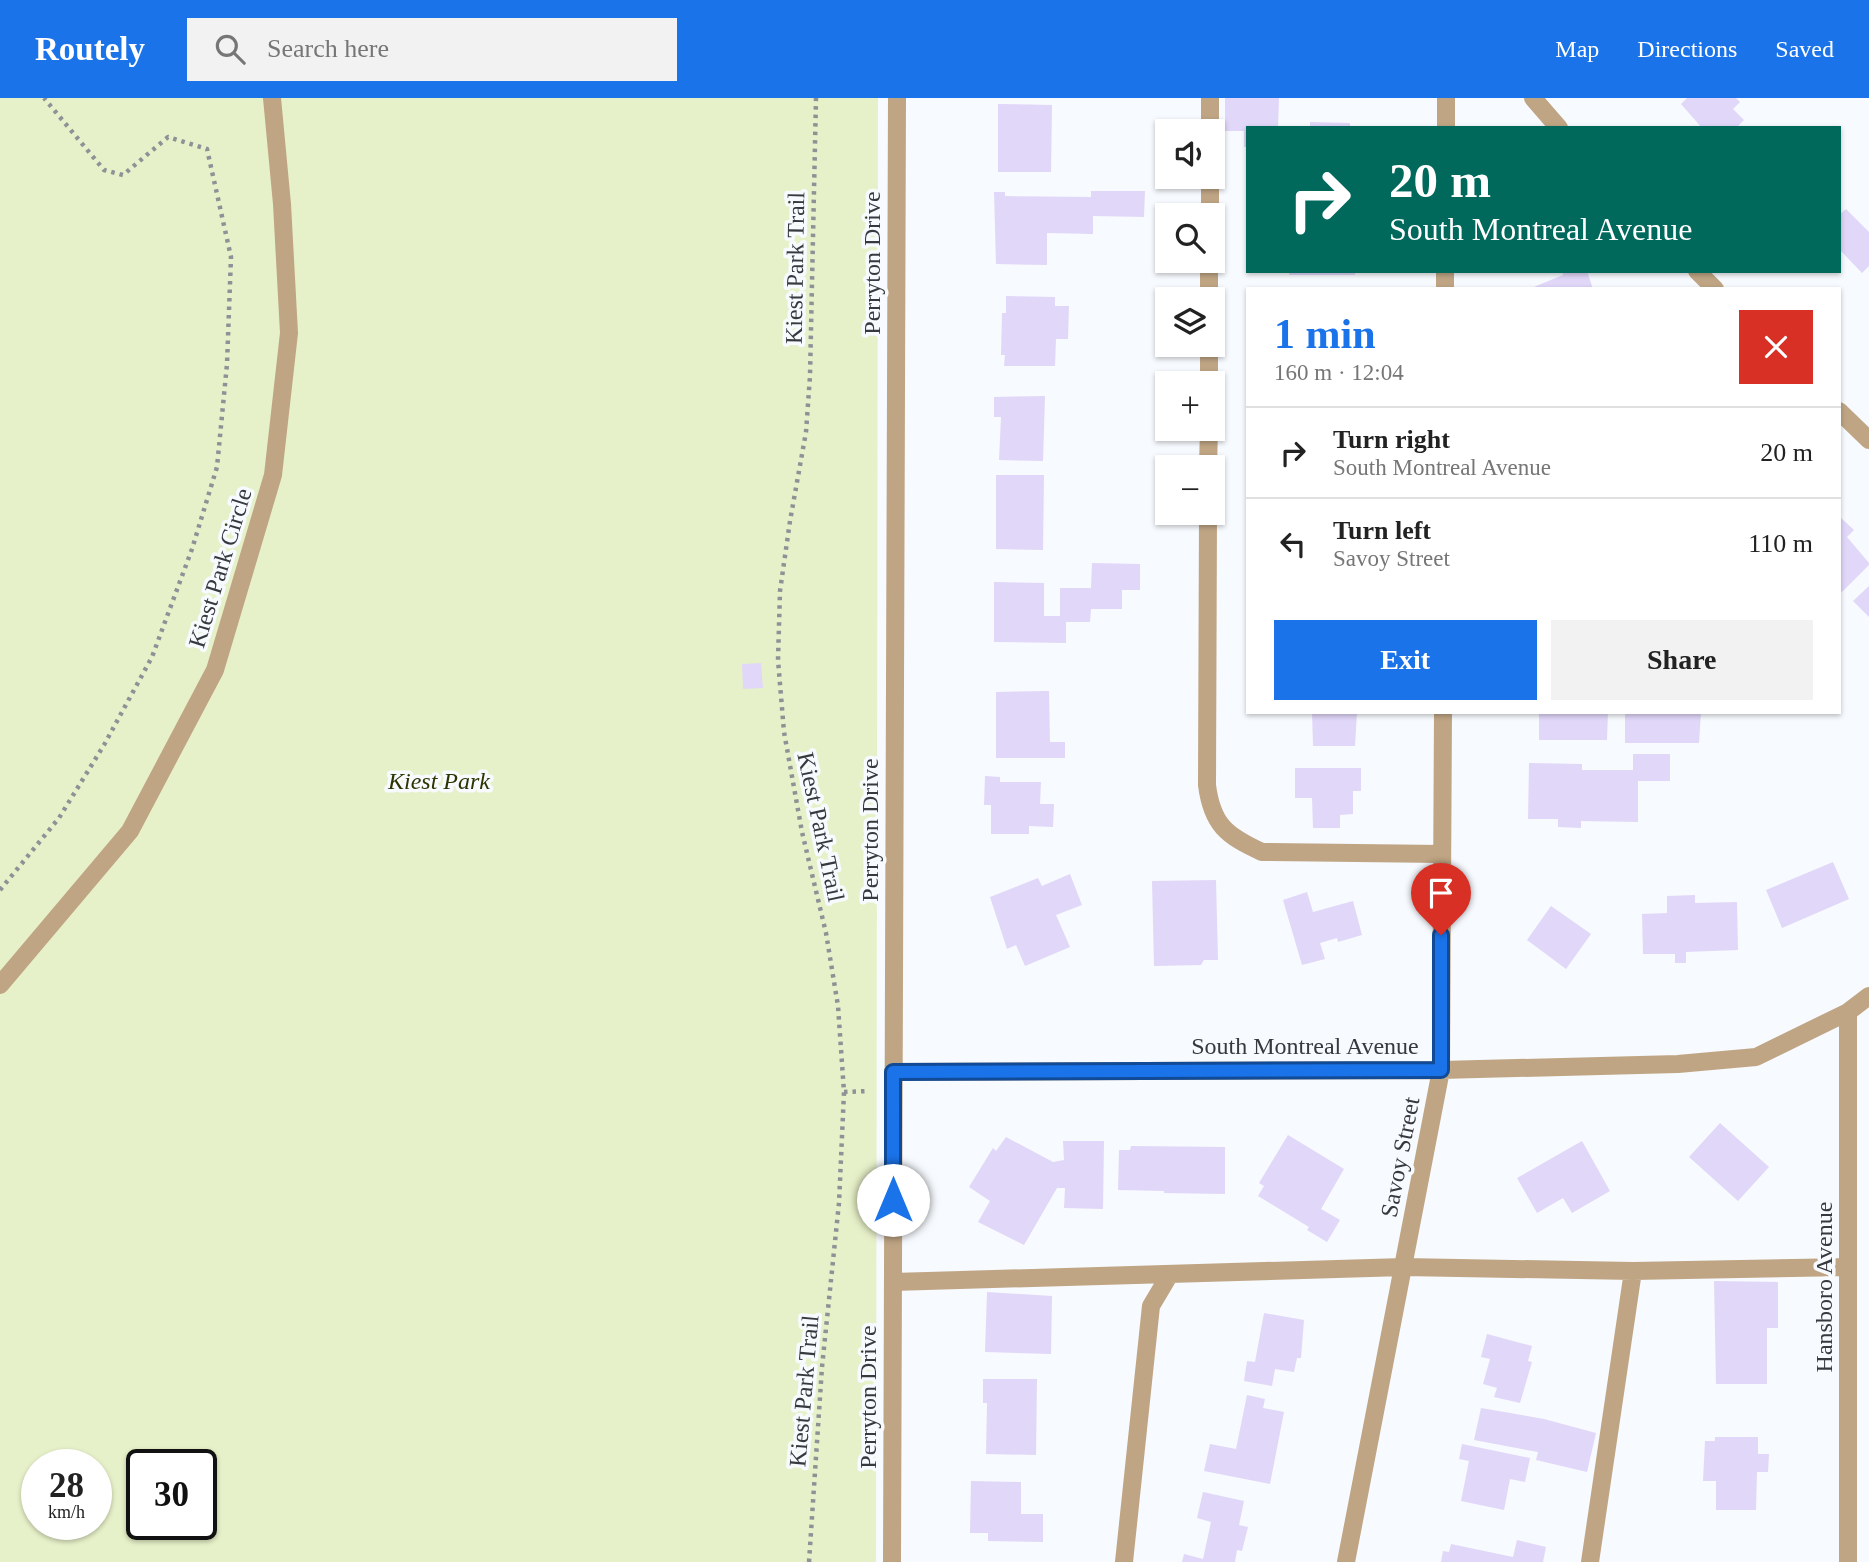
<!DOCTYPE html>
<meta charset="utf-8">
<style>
:root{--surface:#fff;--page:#f2f2f2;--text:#222;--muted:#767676;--line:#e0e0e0;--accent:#1a73e8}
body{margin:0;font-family:"Times New Roman",serif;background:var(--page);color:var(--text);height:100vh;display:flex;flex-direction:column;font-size:26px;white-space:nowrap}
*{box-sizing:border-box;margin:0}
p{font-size:23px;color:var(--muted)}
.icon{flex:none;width:38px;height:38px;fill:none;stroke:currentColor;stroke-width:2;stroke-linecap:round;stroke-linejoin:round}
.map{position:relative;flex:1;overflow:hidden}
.side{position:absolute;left:1246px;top:189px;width:595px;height:427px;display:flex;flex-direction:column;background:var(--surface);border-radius:0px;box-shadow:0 2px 5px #0004}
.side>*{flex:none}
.banner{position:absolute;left:1246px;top:28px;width:595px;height:147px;border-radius:0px;box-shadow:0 2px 5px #0004;background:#00695c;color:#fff;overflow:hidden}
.buttons{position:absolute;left:1155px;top:21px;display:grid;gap:14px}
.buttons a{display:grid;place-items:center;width:70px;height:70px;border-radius:0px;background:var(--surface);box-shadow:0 2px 5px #0004;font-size:35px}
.speed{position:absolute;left:21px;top:1351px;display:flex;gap:14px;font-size:35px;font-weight:700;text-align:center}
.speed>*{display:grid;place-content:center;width:91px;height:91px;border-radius:50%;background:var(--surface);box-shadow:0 2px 5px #0004;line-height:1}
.speed small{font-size:18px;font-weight:400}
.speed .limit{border:4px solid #111;border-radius:10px;background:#fff;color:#111}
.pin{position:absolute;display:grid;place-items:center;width:60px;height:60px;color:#fff;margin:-72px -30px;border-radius:50% 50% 50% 0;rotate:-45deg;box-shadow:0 0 7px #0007}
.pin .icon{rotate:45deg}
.me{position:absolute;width:77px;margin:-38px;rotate:0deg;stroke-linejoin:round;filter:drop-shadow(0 0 5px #0008)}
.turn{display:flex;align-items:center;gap:24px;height:147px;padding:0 28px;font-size:32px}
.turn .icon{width:91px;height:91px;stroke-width:2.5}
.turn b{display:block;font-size:49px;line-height:60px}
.round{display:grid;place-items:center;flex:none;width:74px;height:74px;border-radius:0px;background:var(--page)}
.summary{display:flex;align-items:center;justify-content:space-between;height:119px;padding:0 28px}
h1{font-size:42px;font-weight:600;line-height:52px;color:var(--accent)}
.button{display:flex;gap:14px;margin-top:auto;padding:14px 28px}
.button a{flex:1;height:80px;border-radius:0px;background:var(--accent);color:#fff;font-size:28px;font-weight:600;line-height:80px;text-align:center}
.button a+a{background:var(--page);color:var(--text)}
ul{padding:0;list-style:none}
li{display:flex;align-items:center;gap:21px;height:91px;padding:0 28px;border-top:2px solid var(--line)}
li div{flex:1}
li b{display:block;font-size:26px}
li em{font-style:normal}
header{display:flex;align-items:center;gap:42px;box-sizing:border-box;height:98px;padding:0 35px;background:var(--accent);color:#fff}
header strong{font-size:33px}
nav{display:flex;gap:38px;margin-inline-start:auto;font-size:24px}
.search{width:490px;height:63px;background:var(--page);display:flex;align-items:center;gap:18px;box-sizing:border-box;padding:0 24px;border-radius:0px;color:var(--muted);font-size:26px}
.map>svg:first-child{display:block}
.green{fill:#e7f1c9;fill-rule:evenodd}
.building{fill:#e1d7f9}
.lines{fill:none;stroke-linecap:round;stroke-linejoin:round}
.path{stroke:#8e9195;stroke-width:4.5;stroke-dasharray:3.5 5;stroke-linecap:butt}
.minor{stroke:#bfa584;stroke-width:18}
.route-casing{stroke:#114b97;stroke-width:18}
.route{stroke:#1a73e8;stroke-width:12}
.labels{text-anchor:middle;stroke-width:7;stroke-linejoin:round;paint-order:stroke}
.street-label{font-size:24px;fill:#36393d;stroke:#f7fafe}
.park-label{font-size:24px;font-style:italic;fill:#2c3400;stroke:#f7fafe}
</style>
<header>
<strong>Routely</strong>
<div class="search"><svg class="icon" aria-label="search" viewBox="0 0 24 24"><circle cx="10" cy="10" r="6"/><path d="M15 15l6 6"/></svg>Search here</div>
<nav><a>Map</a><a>Directions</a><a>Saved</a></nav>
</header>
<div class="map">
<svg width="1869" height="1464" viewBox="0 0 1869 1464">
<rect width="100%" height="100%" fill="#f7fafe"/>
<path class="green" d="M 0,0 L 878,0 L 876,1464 L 0,1464 ZM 37,1367 L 96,1367 L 96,1426 L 37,1426 ZM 142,1367 L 201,1367 L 201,1426 L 142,1426 Z"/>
<path class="building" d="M 1225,0 L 1279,0 L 1278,30 L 1248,30 L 1248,49 L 1244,49 L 1244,33 L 1225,33 Z
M 1687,0 L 1736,0 L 1740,4 L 1733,11 L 1744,22 L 1736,30 L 1702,30 L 1681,6 Z
M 998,6 L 1052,7 L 1051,74 L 998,74 Z
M 1310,24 L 1350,25 L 1350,30 L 1310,30 Z
M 1091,93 L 1145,93 L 1144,119 L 1093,118 L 1093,136 L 1047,135 L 1047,167 L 996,166 L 994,94 L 1005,94 L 1005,98 L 1091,99 Z
M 1846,111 L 1869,134 L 1869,168 L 1862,175 L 1839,151 L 1839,117 Z
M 1289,173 L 1355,173 L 1355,177 L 1289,177 Z
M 1562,173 L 1587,173 L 1593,191 L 1529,191 L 1563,177 Z
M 1006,198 L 1055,199 L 1055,208 L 1069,208 L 1068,241 L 1056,241 L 1055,268 L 1004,268 L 1005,257 L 1001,257 L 1002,215 L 1006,215 Z
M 1045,298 L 1043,363 L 999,362 L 1001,319 L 994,319 L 994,299 Z
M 996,377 L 1044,377 L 1043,452 L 996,451 Z
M 1841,420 L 1854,432 L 1847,439 L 1869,465 L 1869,467 L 1842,494 L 1839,491 L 1839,422 Z
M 1092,465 L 1140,466 L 1140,492 L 1122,492 L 1122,511 L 1091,511 L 1090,524 L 1066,524 L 1066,545 L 994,544 L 994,484 L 1044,485 L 1044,518 L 1060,518 L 1060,490 L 1091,490 Z
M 1869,488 L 1869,519 L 1853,503 Z
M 761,565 L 763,590 L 743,591 L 742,566 Z
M 1049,593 L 1050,644 L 1065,644 L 1065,660 L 996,660 L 996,594 Z
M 1312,614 L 1357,614 L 1355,648 L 1313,648 Z
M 1539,614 L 1608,614 L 1607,642 L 1539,642 Z
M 1625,614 L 1701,614 L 1699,645 L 1625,645 Z
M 1633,656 L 1670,656 L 1670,683 L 1638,683 L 1638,724 L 1581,723 L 1581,730 L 1558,729 L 1558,721 L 1528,721 L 1529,665 L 1582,666 L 1582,672 L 1633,672 Z
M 1295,670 L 1361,670 L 1361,693 L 1353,693 L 1353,716 L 1340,717 L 1340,730 L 1313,730 L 1312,700 L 1295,700 Z
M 985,678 L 1000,679 L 1000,684 L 1041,684 L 1040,706 L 1054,706 L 1053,729 L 1029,728 L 1029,736 L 991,736 L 991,707 L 984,707 Z
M 1833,764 L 1849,801 L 1782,830 L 1766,792 Z
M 1070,776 L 1082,807 L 1056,817 L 1070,849 L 1025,868 L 1016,847 L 1007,851 L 990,799 L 1038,780 L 1042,788 Z
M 1216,782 L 1218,862 L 1204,862 L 1201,867 L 1154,868 L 1152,783 Z
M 1307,794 L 1313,814 L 1353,803 L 1362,837 L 1338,844 L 1337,840 L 1320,845 L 1325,861 L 1302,867 L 1283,802 Z
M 1695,797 L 1695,805 L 1737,804 L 1738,852 L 1686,854 L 1686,865 L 1675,865 L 1675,856 L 1643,856 L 1642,816 L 1667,815 L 1667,798 Z
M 1551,808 L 1591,836 L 1566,871 L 1527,842 Z
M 1720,1025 L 1769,1069 L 1738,1103 L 1689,1059 Z
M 1288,1037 L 1344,1071 L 1321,1111 L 1340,1122 L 1327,1144 L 1307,1132 L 1309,1129 L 1258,1098 L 1264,1088 L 1259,1085 Z
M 1006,1039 L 1053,1064 L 1064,1062 L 1063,1043 L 1104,1043 L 1103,1111 L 1064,1110 L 1065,1090 L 1057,1090 L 1024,1147 L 978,1124 L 990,1103 L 969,1089 L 993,1050 L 996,1053 Z
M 1582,1043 L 1610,1093 L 1572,1115 L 1563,1100 L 1537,1115 L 1517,1080 Z
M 1131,1048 L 1225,1049 L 1225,1096 L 1164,1095 L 1164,1093 L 1118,1092 L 1119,1052 L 1130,1052 Z
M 1714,1183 L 1778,1184 L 1778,1230 L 1767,1230 L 1767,1286 L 1716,1286 Z
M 987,1194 L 1052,1198 L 1051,1256 L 985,1254 Z
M 1264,1215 L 1304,1222 L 1301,1260 L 1297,1260 L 1294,1274 L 1275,1271 L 1272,1288 L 1244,1283 L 1247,1263 L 1255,1264 Z
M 1487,1236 L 1532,1248 L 1528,1263 L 1532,1264 L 1520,1305 L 1494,1299 L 1497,1290 L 1483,1286 L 1490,1261 L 1481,1259 Z
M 983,1281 L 1037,1281 L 1036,1357 L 986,1356 L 987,1305 L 983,1305 Z
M 1247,1297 L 1265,1301 L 1263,1310 L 1284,1314 L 1270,1386 L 1204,1373 L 1210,1346 L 1236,1351 Z
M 1481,1310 L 1544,1321 L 1596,1335 L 1587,1374 L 1536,1362 L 1538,1354 L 1474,1342 Z
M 1715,1339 L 1758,1339 L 1758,1356 L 1769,1356 L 1768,1374 L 1757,1374 L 1756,1412 L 1716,1412 L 1716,1383 L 1703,1383 L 1705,1343 L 1715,1343 Z
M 1462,1346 L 1530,1360 L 1525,1384 L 1510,1381 L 1504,1412 L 1461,1403 L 1469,1363 L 1459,1361 Z
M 971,1383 L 1021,1384 L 1021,1416 L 1043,1416 L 1043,1444 L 988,1443 L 988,1435 L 970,1435 Z
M 1203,1394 L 1244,1403 L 1239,1427 L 1248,1429 L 1242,1453 L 1237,1452 L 1235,1464 L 1182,1464 L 1184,1456 L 1203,1461 L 1211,1424 L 1197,1420 Z
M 1517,1442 L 1546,1449 L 1543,1464 L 1441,1464 L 1443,1453 L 1449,1454 L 1451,1446 L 1513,1459 Z"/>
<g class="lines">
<path class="path" d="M 0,792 L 59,720 L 104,647 L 152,559 L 192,451 L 217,369 L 227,266 L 231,159 L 207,51 L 168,39 L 123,77 L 104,72 L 44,0
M 844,994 L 868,993
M 809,1464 L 822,1269 L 839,1105 L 844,994 L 838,908 L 826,835 L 802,734 L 784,634 L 778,562 L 780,493 L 790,423 L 806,334 L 810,278 L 816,0"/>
<path class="minor" d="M 1533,0 L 1559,30
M 1446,30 L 1446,0
M 1210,33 L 1210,0
M 1210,117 L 1210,79
M 1697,173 L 1715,191
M 1445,191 L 1445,173
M 1209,201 L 1209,163
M 1209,285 L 1209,247
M 1839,313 L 1869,342
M 1208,369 L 1209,331
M 1208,415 L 1207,687 C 1212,727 1227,738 1262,754 L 1442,756
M 0,887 L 130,733 L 215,572 L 273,377 L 289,235 L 282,106 L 272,0
M 893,974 L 1441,972 L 1678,966 L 1756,959 L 1848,914 L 1869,898
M 893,1184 L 1404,1169 L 1633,1173 L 1848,1169
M 892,1464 L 897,0
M 1124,1464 L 1151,1208 L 1170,1176
M 1346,1464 L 1441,972 L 1443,614
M 1590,1464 L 1633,1173
M 1848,1464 L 1848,914"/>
</g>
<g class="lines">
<g class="route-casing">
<path id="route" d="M 893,1102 L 893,974 L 1441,972 L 1441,837"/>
</g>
<use href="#route" class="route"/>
</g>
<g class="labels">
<g class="street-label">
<text transform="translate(872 165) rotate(-90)" y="8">Perryton Drive</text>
<text transform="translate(795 170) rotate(-89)" y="8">Kiest Park Trail</text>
<text transform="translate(220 470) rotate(-73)" y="8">Kiest Park Circle</text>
<text transform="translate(821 729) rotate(78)" y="8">Kiest Park Trail</text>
<text transform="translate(870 732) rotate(-90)" y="8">Perryton Drive</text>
<text x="1305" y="956">South Montreal Avenue</text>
<text transform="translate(1400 1059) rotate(-79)" y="8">Savoy Street</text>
<text transform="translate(1824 1189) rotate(-90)" y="8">Hansboro Avenue</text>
<text transform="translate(804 1293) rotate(-85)" y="8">Kiest Park Trail</text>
<text transform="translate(868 1299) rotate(-90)" y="8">Perryton Drive</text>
</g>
<g class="park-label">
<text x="439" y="691">Kiest Park</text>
</g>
</g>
</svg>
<div class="buttons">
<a><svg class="icon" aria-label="sound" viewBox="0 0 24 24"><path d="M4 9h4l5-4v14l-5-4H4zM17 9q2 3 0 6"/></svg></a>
<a><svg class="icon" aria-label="search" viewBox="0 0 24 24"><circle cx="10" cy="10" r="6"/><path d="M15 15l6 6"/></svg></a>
<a><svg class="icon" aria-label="layers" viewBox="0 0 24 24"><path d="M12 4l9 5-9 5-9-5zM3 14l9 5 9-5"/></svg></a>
<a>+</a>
<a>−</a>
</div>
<div class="speed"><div>28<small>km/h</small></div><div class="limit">30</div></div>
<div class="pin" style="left:1441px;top:837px;background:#d93025"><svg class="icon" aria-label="arrive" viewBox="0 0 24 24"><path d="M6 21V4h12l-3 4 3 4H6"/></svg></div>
<svg class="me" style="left:893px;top:1102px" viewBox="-20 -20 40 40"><circle r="19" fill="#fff"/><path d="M0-13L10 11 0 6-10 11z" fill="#1a73e8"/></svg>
<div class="banner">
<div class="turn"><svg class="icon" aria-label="right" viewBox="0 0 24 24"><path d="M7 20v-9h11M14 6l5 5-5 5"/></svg><div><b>20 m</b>South Montreal Avenue</div></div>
</div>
<section class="side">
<div class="summary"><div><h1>1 min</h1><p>160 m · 12:04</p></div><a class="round" style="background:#d93025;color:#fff"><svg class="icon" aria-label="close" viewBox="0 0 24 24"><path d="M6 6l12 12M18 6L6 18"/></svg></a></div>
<ul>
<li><svg class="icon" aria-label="right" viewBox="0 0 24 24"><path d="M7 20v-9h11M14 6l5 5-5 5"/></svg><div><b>Turn right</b><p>South Montreal Avenue</p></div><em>20 m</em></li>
<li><svg class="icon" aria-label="left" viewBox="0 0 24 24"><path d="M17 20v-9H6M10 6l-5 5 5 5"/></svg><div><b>Turn left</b><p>Savoy Street</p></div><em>110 m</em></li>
</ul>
<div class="button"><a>Exit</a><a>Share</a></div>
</section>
</div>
